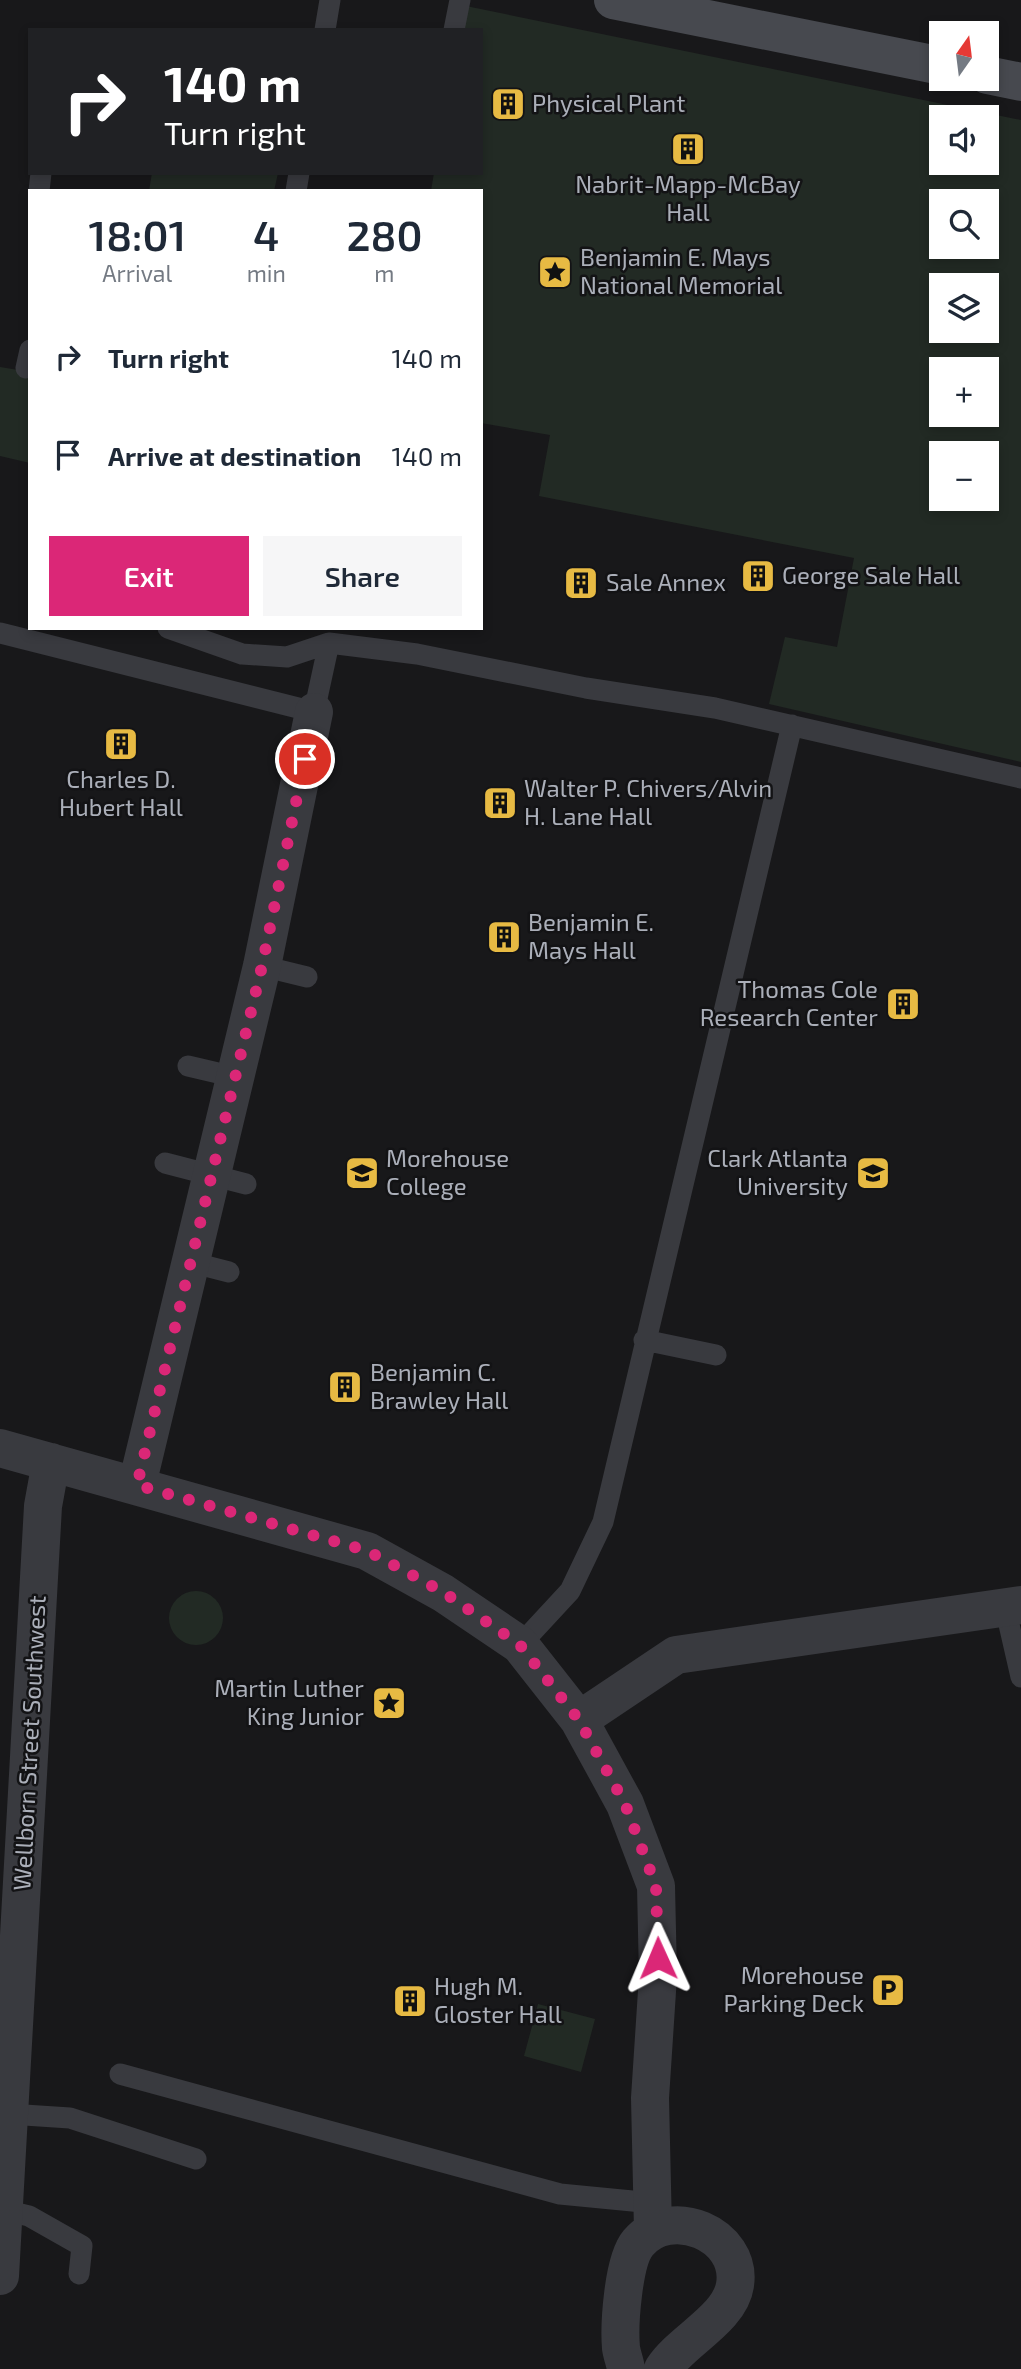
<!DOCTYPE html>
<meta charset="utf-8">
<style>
:root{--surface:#fff;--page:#f6f6f7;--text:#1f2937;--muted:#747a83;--accent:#db2777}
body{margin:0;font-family:"Exo 2",sans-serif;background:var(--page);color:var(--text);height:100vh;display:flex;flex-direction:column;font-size:26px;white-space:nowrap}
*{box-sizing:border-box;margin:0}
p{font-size:23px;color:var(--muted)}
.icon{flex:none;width:38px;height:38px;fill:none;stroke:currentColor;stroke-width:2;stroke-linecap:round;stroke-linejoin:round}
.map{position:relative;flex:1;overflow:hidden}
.panel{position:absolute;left:28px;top:189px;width:455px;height:441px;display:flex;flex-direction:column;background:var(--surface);border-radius:0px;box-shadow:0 4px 10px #0003}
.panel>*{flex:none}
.banner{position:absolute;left:28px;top:28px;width:455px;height:147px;border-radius:0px;box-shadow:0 4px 10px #0003;background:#202124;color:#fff;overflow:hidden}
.needle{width:46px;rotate:14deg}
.fabs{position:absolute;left:929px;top:21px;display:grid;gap:14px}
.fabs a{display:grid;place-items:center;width:70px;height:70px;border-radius:0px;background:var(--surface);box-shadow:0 4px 10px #0003;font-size:35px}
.pin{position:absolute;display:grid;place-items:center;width:60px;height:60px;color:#fff;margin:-30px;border:4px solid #fff;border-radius:50%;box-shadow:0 2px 7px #0007}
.me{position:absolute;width:77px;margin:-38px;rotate:359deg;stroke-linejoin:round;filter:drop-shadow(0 0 5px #0008)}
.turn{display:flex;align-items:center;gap:24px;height:147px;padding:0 21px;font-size:32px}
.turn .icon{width:91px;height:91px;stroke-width:2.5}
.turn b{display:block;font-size:49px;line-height:60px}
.eta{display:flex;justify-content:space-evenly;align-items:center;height:119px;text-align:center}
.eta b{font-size:42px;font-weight:600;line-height:49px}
.cta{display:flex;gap:14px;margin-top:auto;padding:14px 21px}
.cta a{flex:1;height:80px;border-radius:0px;background:var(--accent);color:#fff;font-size:28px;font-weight:600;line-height:80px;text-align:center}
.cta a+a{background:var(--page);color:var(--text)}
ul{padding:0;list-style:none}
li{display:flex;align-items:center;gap:21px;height:98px;padding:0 21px}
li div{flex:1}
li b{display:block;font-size:26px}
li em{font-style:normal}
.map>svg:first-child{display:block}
.green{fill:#222a24;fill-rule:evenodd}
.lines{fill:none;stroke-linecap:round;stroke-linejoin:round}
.lane{stroke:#393a3f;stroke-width:21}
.street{stroke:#393a3f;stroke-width:38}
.secondary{stroke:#47494f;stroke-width:38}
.route{stroke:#db2777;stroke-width:12;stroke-dasharray:0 21.6}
.labels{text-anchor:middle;stroke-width:5;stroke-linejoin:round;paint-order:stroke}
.poi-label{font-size:24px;fill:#abafb9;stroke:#131315;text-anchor:start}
.street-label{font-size:24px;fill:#abafb9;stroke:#131315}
</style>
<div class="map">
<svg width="1021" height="2369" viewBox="0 0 1021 2369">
<rect width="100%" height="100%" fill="#18181a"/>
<path class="green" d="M 466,6 L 1021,120 L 1021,762 L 769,704 L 785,637 L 837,647 L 854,558 L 539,496 L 550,435 L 481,423 L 481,191 L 431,191 L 434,173 L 481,173 L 481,30 L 462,30 ZM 942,117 L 987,117 L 987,163 L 942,163 ZM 942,201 L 987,201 L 987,247 L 942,247 ZM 942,285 L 987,285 L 987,331 L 942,331 ZM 942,369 L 987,369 L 987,415 L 942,415 ZM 942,453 L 987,453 L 987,499 L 942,499 Z
M 152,173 L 278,173 L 274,191 L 149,191 Z
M 0,367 L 30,372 L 30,463 L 0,456 Z
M169 1618a27 27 0 1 1 54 0a27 27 0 1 1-54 0Z
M 538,2004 L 595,2019 L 581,2072 L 524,2056 Z"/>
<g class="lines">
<path class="lane" d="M 325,30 L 330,0
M 454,30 L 460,0
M 39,191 L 41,173
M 296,191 L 299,173
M 26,368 L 30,350
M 168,628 L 242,654 L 287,657 L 329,643
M 0,633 L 314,712 L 329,643 L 417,654 L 586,688 L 715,708 L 1021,778
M 262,966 L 307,977
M 188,1066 L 235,1077
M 165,1163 L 246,1184
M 190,1262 L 229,1272
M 644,1340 L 716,1355
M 1005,1607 L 1021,1677
M 520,1645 L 570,1591 L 603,1522 L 792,725
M 120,2074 L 560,2194 L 653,2203
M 9,2114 L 70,2118 L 196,2159
M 4,2210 L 29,2216 L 82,2246 L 79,2274"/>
<path class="street" d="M 0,1448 L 367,1551 L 443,1593 L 520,1645 L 579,1720 L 625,1804 L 656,1886 L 658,1976 L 650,2098 L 653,2230
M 137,1485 L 262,966 L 314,712
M 579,1720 L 676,1655 L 1021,1605
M 0,2276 L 43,1506 L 51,1462
M 626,2369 C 625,2362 622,2355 621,2348 C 619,2325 623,2261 638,2243 C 670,2204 743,2234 735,2285 C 730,2319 681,2341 663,2369"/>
<path class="secondary" d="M 613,0 L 942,66
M 987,75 L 1021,82"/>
</g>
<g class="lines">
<path class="route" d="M 305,759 L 262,966 L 137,1485 L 368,1551 L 443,1592 L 520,1645 L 579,1720 L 625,1804 L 656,1886 L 658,1958"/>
</g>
<defs>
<g id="building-square" transform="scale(1.75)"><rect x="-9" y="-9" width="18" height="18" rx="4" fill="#e7ba43" stroke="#131315"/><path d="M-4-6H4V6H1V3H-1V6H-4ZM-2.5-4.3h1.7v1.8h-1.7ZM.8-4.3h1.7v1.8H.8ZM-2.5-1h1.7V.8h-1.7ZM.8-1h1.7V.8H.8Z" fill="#111"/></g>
<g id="sight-square" transform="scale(1.75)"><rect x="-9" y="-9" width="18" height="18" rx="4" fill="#e7ba43" stroke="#131315"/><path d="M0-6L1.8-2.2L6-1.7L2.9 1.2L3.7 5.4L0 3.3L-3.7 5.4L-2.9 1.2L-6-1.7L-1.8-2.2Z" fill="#111"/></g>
<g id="university-square" transform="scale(1.75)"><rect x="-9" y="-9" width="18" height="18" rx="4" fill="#e7ba43" stroke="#131315"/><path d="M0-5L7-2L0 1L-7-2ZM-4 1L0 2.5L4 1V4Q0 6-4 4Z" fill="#111"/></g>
<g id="parking-square" transform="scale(1.75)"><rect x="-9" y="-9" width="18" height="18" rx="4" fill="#e7ba43" stroke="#131315"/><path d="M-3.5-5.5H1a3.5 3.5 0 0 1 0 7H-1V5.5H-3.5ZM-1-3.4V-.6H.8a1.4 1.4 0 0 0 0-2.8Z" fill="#111"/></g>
</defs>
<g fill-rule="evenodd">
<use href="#building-square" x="508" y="104"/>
<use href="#building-square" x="688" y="149"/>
<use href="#sight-square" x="555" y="272"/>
<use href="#building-square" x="758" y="576"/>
<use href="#building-square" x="581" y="583"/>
<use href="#building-square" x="121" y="744"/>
<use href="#building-square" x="500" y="803"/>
<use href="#building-square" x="504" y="937"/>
<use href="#building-square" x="903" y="1004"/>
<use href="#university-square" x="362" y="1173"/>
<use href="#university-square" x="873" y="1173"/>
<use href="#building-square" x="345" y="1387"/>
<use href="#sight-square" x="389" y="1703"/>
<use href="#parking-square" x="888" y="1990"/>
<use href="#building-square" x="410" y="2001"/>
</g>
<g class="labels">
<g class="poi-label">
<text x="532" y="112">Physical Plant</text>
<text x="688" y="193" text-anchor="middle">Nabrit-Mapp-McBay<tspan x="688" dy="28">Hall</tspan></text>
<text x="580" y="266">Benjamin E. Mays<tspan x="580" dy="28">National Memorial</tspan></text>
<text x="782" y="584">George Sale Hall</text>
<text x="606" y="591">Sale Annex</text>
<text x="121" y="788" text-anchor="middle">Charles D.<tspan x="121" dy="28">Hubert Hall</tspan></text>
<text x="524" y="797">Walter P. Chivers/Alvin<tspan x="524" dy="28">H. Lane Hall</tspan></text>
<text x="528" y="931">Benjamin E.<tspan x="528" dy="28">Mays Hall</tspan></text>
<text x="878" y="998" text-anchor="end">Thomas Cole<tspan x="878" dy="28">Research Center</tspan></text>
<text x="386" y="1167">Morehouse<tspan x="386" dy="28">College</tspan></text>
<text x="848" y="1167" text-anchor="end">Clark Atlanta<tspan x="848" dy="28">University</tspan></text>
<text x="370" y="1381">Benjamin C.<tspan x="370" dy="28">Brawley Hall</tspan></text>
<text x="364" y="1697" text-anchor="end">Martin Luther<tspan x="364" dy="28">King Junior</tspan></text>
<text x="864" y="1984" text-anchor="end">Morehouse<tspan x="864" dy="28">Parking Deck</tspan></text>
<text x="434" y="1995">Hugh M.<tspan x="434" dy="28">Gloster Hall</tspan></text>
</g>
<g class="street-label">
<text transform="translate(30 1743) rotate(-87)" y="8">Wellborn Street Southwest</text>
</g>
</g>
</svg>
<div class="fabs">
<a><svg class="needle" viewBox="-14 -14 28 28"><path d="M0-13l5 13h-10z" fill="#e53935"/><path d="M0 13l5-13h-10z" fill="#747a83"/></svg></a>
<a><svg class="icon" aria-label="sound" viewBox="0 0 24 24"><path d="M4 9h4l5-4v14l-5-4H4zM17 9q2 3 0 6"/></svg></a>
<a><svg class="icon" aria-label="search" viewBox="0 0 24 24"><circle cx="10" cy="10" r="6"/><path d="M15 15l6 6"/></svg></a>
<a><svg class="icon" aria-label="layers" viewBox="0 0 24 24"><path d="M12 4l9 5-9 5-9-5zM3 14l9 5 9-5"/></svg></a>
<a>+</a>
<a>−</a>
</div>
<div class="pin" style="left:305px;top:759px;background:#d93025"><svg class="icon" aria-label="arrive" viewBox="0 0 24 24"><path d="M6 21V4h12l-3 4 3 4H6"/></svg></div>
<svg class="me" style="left:658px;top:1958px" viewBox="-20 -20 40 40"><path d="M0-17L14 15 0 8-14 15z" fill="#db2777" stroke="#fff" stroke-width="4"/></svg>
<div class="banner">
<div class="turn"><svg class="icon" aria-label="right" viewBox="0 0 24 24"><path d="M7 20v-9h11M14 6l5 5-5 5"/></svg><div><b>140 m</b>Turn right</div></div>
</div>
<section class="panel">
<div class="eta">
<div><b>18:01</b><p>Arrival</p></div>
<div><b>4</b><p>min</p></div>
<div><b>280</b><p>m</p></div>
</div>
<ul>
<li><svg class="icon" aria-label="right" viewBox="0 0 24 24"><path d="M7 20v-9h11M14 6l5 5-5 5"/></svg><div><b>Turn right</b></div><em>140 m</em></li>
<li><svg class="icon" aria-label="arrive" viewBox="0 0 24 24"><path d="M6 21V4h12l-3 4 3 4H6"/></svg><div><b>Arrive at destination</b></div><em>140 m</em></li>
</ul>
<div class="cta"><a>Exit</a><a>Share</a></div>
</section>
</div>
